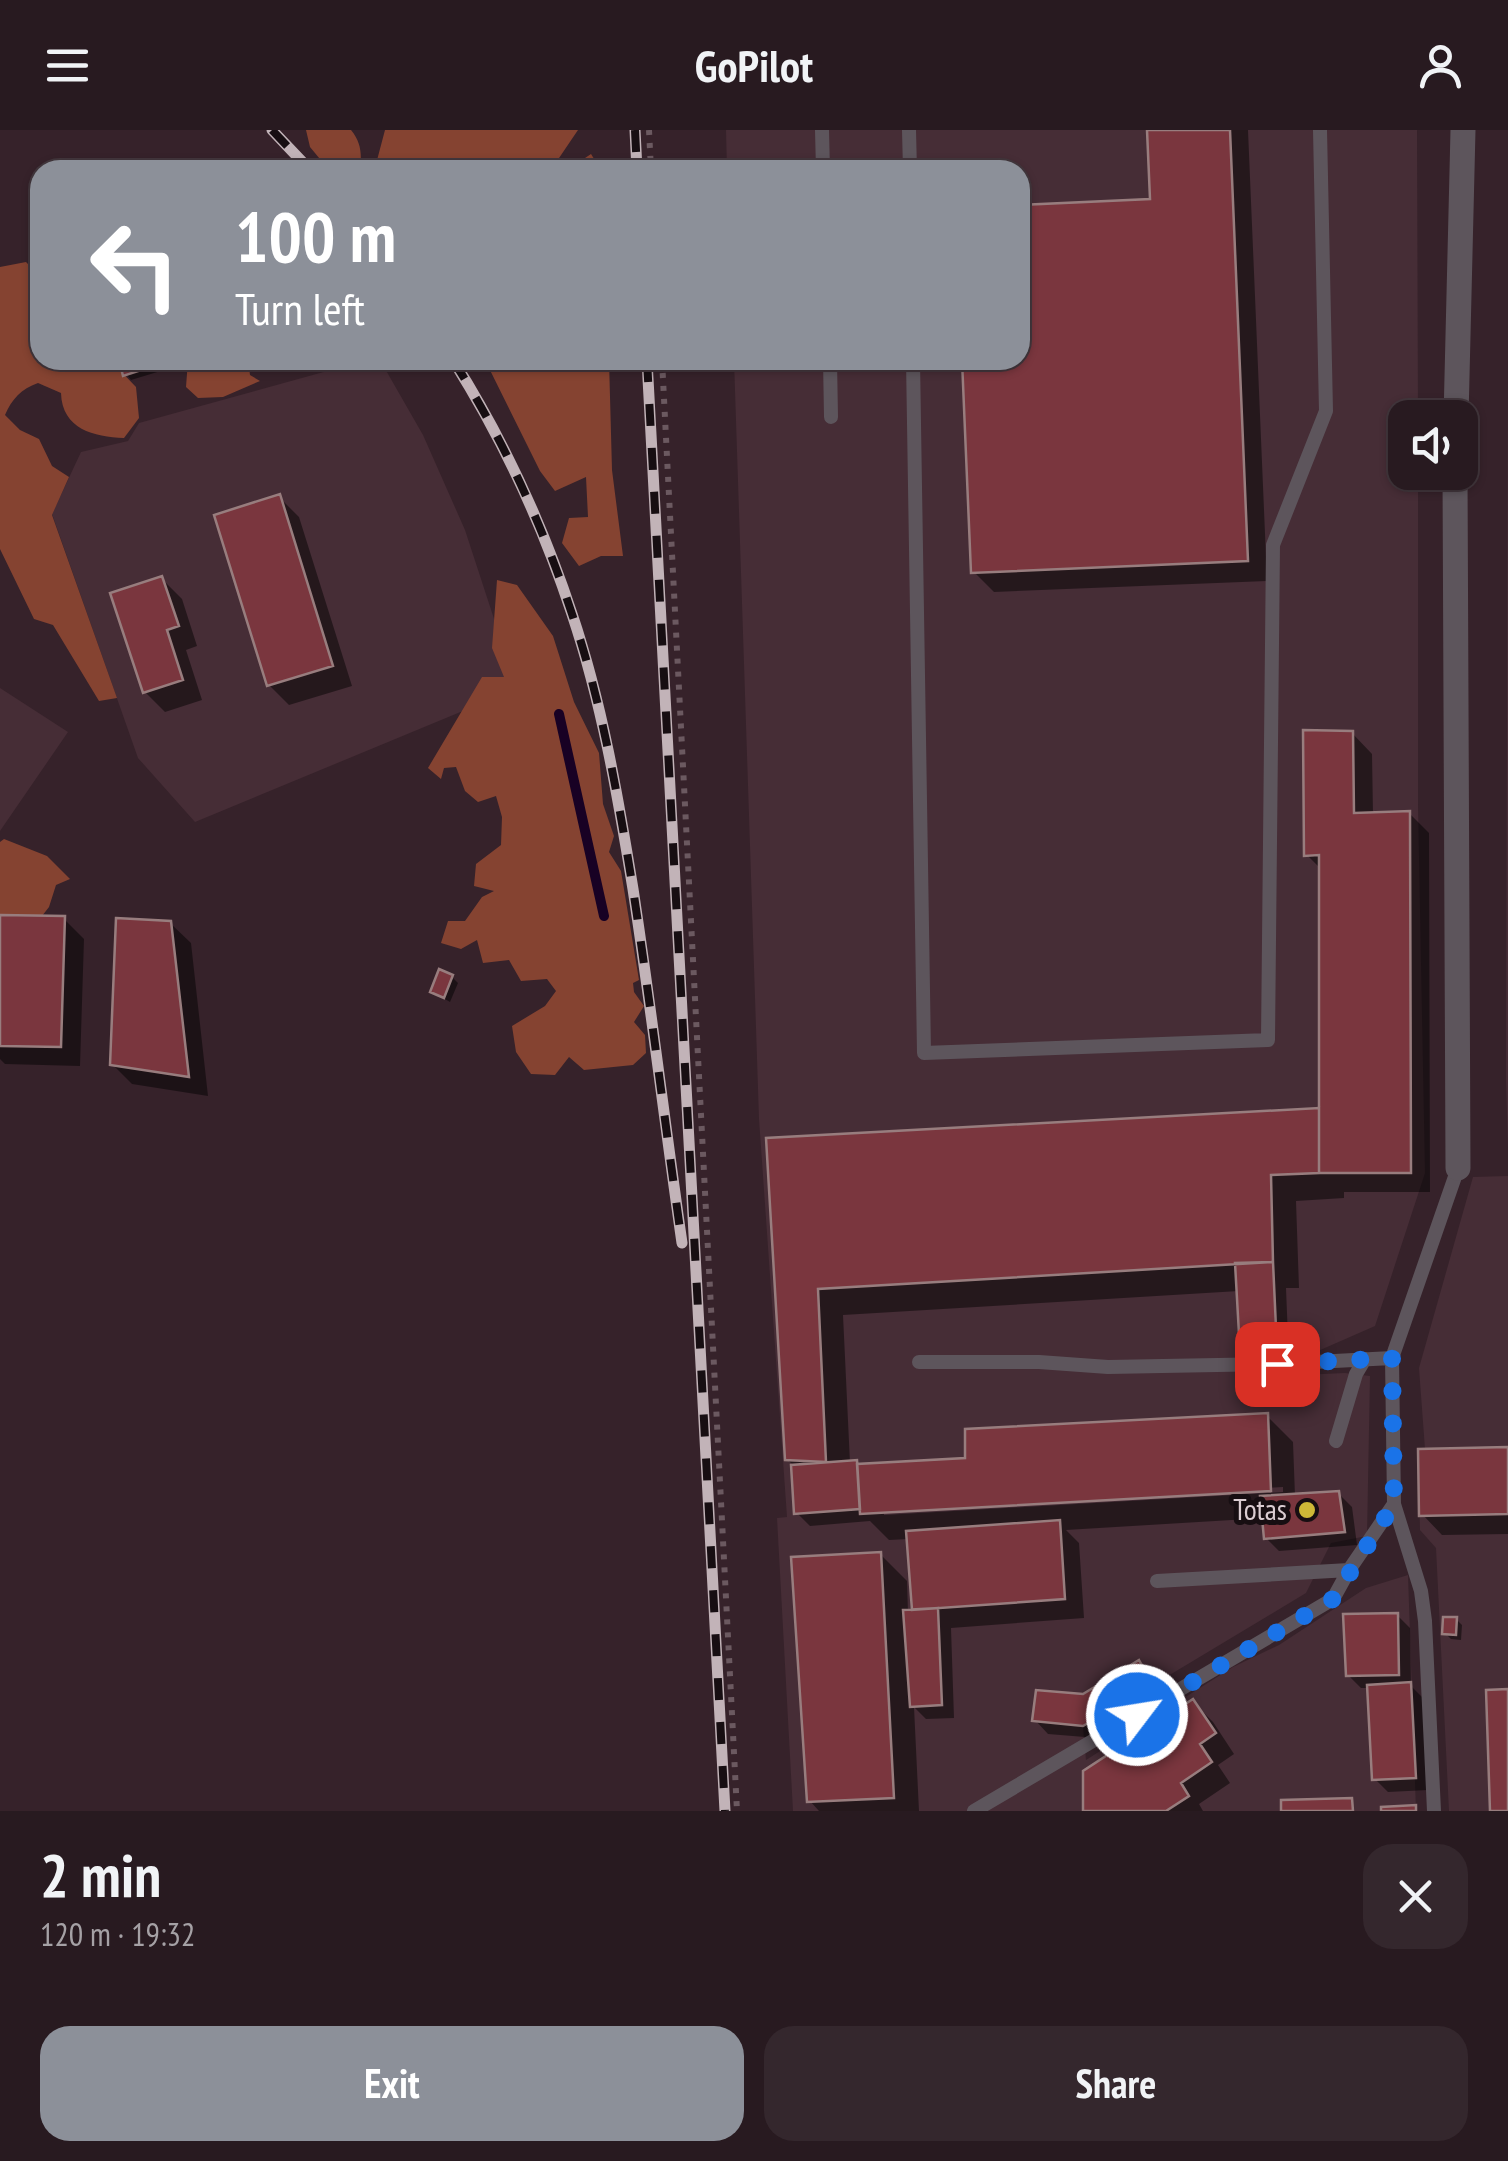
<!DOCTYPE html>
<meta charset="utf-8">
<style>
:root{--surface:#281a20;--page:#34272d;--text:#f1f3f6;--muted:#a5a1a5;--line:#44383e;--accent:#8c9099}
body{margin:0;font-family:"PT Sans Narrow",sans-serif;background:var(--page);color:var(--text);height:100vh;display:flex;flex-direction:column;font-size:38px;white-space:nowrap}
*{box-sizing:border-box;margin:0}
p{font-size:32px;color:var(--muted)}
.icon{flex:none;width:55px;height:55px;fill:none;stroke:currentColor;stroke-width:2;stroke-linecap:round;stroke-linejoin:round}
.map{position:relative;height:1681px;overflow:hidden}
.sheet{display:flex;flex-direction:column;background:var(--surface);flex:1}
.sheet>*{flex:none}
.top-card{position:absolute;left:30px;top:30px;width:1000px;height:210px;border-radius:30px;box-shadow:0 2px 8px #0004,0 0 0 2px var(--line);background:#8c9099;color:#fff;overflow:hidden}
.controls{position:absolute;left:1388px;top:270px;display:grid;gap:20px}
.controls a{display:grid;place-items:center;width:90px;height:90px;border-radius:20px;background:var(--surface);box-shadow:0 2px 8px #0004,0 0 0 2px var(--line);font-size:50px}
.pin{position:absolute;display:grid;place-items:center;width:85px;height:85px;color:#fff;margin:-42px;border-radius:20px;box-shadow:0 5px 15px #0006}
.me{position:absolute;width:110px;margin:-55px;rotate:59deg;stroke-linejoin:round;filter:drop-shadow(0 0 8px #0008)}
.turn{display:flex;align-items:center;gap:35px;height:210px;padding:0 40px;font-size:45px}
.turn .icon{width:130px;height:130px;stroke-width:2.5}
.turn b{display:block;font-size:70px;line-height:85px}
.round{display:grid;place-items:center;flex:none;width:105px;height:105px;border-radius:30px;background:var(--page)}
.summary{display:flex;align-items:center;justify-content:space-between;height:170px;padding:0 40px}
h1{font-size:60px;font-weight:600;line-height:75px}
.primary-button{display:flex;gap:20px;margin-top:auto;padding:20px 40px}
.primary-button a{flex:1;height:115px;border-radius:30px;background:var(--accent);color:#fff;font-size:40px;font-weight:600;line-height:115px;text-align:center}
.primary-button a+a{background:var(--page);color:var(--text)}
header{display:flex;justify-content:space-between;align-items:center;height:130px;padding:0 40px;background:var(--surface);font-size:45px;font-weight:600}
.map>svg:first-child{display:block}
.built{fill:#462d36}
.forest{fill:#854331}
.shadow{fill:#0007;fill-rule:evenodd}
.lines{fill:none;stroke-linecap:round;stroke-linejoin:round}
.stream{stroke:#180124;stroke-width:10}
.building{fill:#7a363e;stroke:#987d7e;stroke-width:2.5}
.path{stroke:#6b5960;stroke-width:6;stroke-dasharray:5 8;stroke-linecap:butt}
.lane{stroke:#5d555c;stroke-width:14}
.street{stroke:#5d555c;stroke-width:25}
.rail-casing{stroke:#c2b3b8;stroke-width:11}
.rail{stroke:#170e12;stroke-width:8;stroke-dasharray:22;stroke-linecap:butt}
.route{stroke:#1a73e8;stroke-width:18;stroke-dasharray:0 32.4}
.poi-dot{fill:#ceb837;stroke:#170e12;stroke-width:4}
.labels{text-anchor:middle;stroke-width:10;stroke-linejoin:round;paint-order:stroke}
.poi-label{font-size:30px;fill:#dbcdd2;stroke:#170e12;text-anchor:end}
</style>
<header><svg class="icon" aria-label="menu" viewBox="0 0 24 24"><path d="M4 6h16M4 12h16M4 18h16"/></svg>GoPilot<svg class="icon" aria-label="person" viewBox="0 0 24 24"><circle cx="12" cy="8" r="4"/><path d="M4 21q1-7 8-7t8 7"/></svg></header>
<div class="map">
<svg width="1508" height="1681" viewBox="0 0 1508 1681">
<rect width="100%" height="100%" fill="#36222a"/>
<path class="built" d="M 726,0 L 1417,0 L 1418,287 L 1405,288 L 1405,342 L 1418,343 L 1418,674 L 1425,1043 L 1375,1196 L 1318,1221 L 1277,1221 L 1278,1246 L 1345,1243 L 1370,1246 L 1367,1406 L 1331,1413 L 1306,1463 L 1083,1597 L 1086,1630 L 1233,1537 L 1279,1515 L 1366,1458 L 1408,1445 L 1416,1681 L 793,1681 L 777,1388 L 787,1387 L 759,989 L 734,230 L 1020,230 L 1020,40 L 727,40 Z
M 367,230 L 380,230 L 423,305 L 465,400 L 516,556 L 487,571 L 195,692 L 138,628 L 52,384 L 81,322 L 128,311 L 139,293 Z
M 1508,230 L 1508,1018 L 1506,949 Z
M 0,558 L 68,602 L 0,701 Z
M 1508,1046 L 1508,1681 L 1449,1681 L 1436,1418 L 1420,1400 L 1418,1320 L 1425,1319 L 1419,1238 L 1473,1047 Z"/>
<path class="forest" d="M 306,0 L 351,0 C 361,12 362,24 360,39 L 329,40 L 310,17 Z
M 385,0 L 578,0 L 557,31 L 573,36 L 591,24 L 601,40 L 379,40 L 376,34 Z
M 26,132 L 40,146 L 40,230 L 110,230 L 136,257 L 139,288 L 124,308 C 94,307 62,299 61,263 L 38,253 C 21,259 12,269 5,285 L 20,300 L 39,309 L 52,336 L 69,347 L 52,385 L 117,568 L 99,571 L 53,495 L 34,489 L 0,419 L 0,137 Z
M 188,230 L 248,230 L 250,245 L 260,251 L 223,267 L 198,268 L 186,257 Z
M 485,230 L 609,230 L 612,340 L 623,426 L 601,426 L 579,436 L 562,413 L 569,388 L 588,387 L 586,347 L 555,361 L 540,341 Z
M 497,450 L 517,455 L 553,506 L 574,572 L 599,623 L 603,674 L 614,706 L 609,722 L 621,741 L 639,850 L 633,853 L 634,862 L 644,876 L 634,892 L 645,905 L 646,923 L 633,935 L 584,940 L 569,927 L 555,945 L 531,944 L 516,922 L 512,896 L 545,876 L 556,861 L 547,849 L 521,851 L 509,830 L 483,833 L 477,810 L 461,819 L 441,813 L 448,791 L 465,791 L 482,767 L 494,761 L 474,756 L 476,734 L 501,715 L 502,687 L 496,666 L 478,672 L 465,661 L 456,637 L 444,638 L 441,649 L 428,638 L 482,547 L 504,547 L 492,518 Z
M 4,709 L 47,726 L 70,749 L 56,755 L 49,777 L 42,786 L 0,785 L 0,712 Z"/>
<path class="shadow" d="M 1150,0 L 1248,0 L 1267,451 L 994,462 L 974,442 L 965,230 L 1020,230 L 1020,77 L 1153,72 Z
M 121,230 L 161,230 L 164,240 L 131,250 L 126,244 Z
M 279,367 L 299,387 L 352,556 L 289,575 L 269,555 Z
M 162,449 L 182,469 L 197,516 L 186,520 L 202,570 L 165,582 L 145,562 Z
M 1352,603 L 1372,624 L 1373,684 L 1409,683 L 1429,703 L 1430,1062 L 1344,1062 L 1344,1068 L 1296,1071 L 1299,1158 L 1286,1158 L 1289,1233 L 1255,1234 L 1242,1221 L 1239,1161 L 843,1185 L 850,1333 L 860,1336 L 968,1331 L 1267,1286 L 1293,1312 L 1295,1366 L 1338,1363 L 1352,1377 L 1357,1415 L 1279,1421 L 1266,1408 L 1265,1388 L 1066,1400 L 1079,1413 L 1084,1488 L 951,1498 L 954,1588 L 926,1589 L 914,1577 L 919,1681 L 819,1681 L 810,1671 L 880,1424 L 907,1451 L 908,1483 L 914,1482 L 909,1409 L 889,1410 L 870,1391 L 810,1396 L 797,1383 L 794,1336 L 787,1329 L 768,1010 L 1321,984 L 1322,740 L 1307,725 ZM 1283,1357 L 1283,1362 L 884,1385 L 884,1380 Z
M 0,787 L 64,789 L 84,809 L 80,936 L 5,934 L 0,929 Z
M 170,793 L 191,813 L 208,966 L 132,954 L 112,934 Z
M 452,847 L 458,853 L 450,872 L 433,862 Z
M 1508,1319 L 1508,1404 L 1442,1405 L 1422,1384 Z
M 1397,1485 L 1410,1498 L 1411,1556 L 1423,1568 L 1428,1660 L 1388,1662 L 1375,1649 L 1369,1558 L 1361,1558 L 1348,1545 Z
M 1456,1489 L 1462,1495 L 1461,1510 L 1451,1509 L 1445,1503 Z
M 1139,1533 L 1152,1546 L 1165,1569 L 1097,1608 L 1048,1604 L 1035,1590 L 1084,1566 Z
M 1193,1572 L 1213,1592 L 1234,1624 L 1218,1635 L 1230,1653 L 1199,1674 L 1203,1681 L 1085,1681 Z"/>
<g class="lines">
<path class="stream" d="M 559,584 L 604,786"/>
</g>
<path class="building" d="M 1147,0 L 1230,0 L 1248,431 L 971,443 L 962,230 L 1020,230 L 1020,75 L 1150,69 Z
M 119,230 L 158,230 L 160,234 L 123,246 Z
M 280,364 L 333,536 L 267,556 L 214,385 Z
M 162,446 L 179,496 L 167,500 L 183,550 L 143,563 L 110,463 Z
M 1303,600 L 1353,601 L 1354,683 L 1410,681 L 1411,1043 L 1319,1043 L 1319,725 L 1304,726 Z
M 0,785 L 65,786 L 61,917 L 0,916 Z
M 116,788 L 171,791 L 189,947 L 110,935 Z
M 439,839 L 453,845 L 444,868 L 430,862 Z
M 1319,978 L 1319,1043 L 1271,1045 L 1273,1132 L 818,1159 L 826,1332 L 785,1330 L 766,1008 Z
M 1273,1132 L 1277,1220 L 1240,1222 L 1235,1133 Z
M 1268,1283 L 1271,1361 L 860,1384 L 857,1334 L 965,1328 L 965,1299 Z
M 1508,1317 L 1508,1384 L 1419,1386 L 1418,1319 Z
M 857,1330 L 860,1379 L 794,1384 L 791,1335 Z
M 1339,1361 L 1345,1402 L 1264,1409 L 1260,1366 Z
M 1060,1390 L 1065,1469 L 912,1480 L 906,1401 Z
M 881,1422 L 894,1668 L 807,1672 L 791,1427 Z
M 938,1478 L 942,1575 L 910,1577 L 903,1480 Z
M 1398,1483 L 1399,1545 L 1346,1546 L 1343,1484 Z
M 1443,1487 L 1457,1487 L 1456,1505 L 1442,1504 Z
M 1139,1530 L 1153,1555 L 1083,1596 L 1032,1591 L 1036,1560 L 1083,1564 Z
M 1411,1552 L 1416,1648 L 1372,1650 L 1367,1555 Z
M 1508,1559 L 1508,1681 L 1490,1681 L 1486,1560 Z
M 1193,1569 L 1216,1603 L 1200,1614 L 1212,1632 L 1181,1653 L 1189,1666 L 1166,1681 L 1083,1681 L 1083,1641 Z
M 1352,1668 L 1353,1681 L 1281,1681 L 1281,1670 Z
M 1416,1675 L 1416,1681 L 1381,1681 L 1381,1677 Z"/>
<g class="lines">
<path class="path" d="M 649,0 L 651,40
M 662,230 L 737,1681"/>
<path class="lane" d="M 822,0 L 823,40
M 909,0 L 910,40
M 830,230 L 831,287
M 913,230 L 924,923 L 1268,910 L 1273,415 L 1326,281 L 1320,0
M 919,1232 L 1039,1232 L 1108,1237 L 1277,1234 L 1392,1228
M 1336,1311 L 1356,1244 L 1365,1229
M 1157,1451 L 1349,1440 L 1394,1374
M 974,1681 L 1333,1469 L 1349,1440
M 1434,1681 L 1425,1491 L 1421,1461 L 1394,1374 L 1392,1228 L 1458,1038"/>
<path class="street" d="M 1456,288 L 1463,0
M 1455,342 L 1458,1038"/>
<g class="rail-casing">
<path id="rail" d="M 272,0 L 310,40
M 635,0 L 637,40
M 453,230 C 503,309 543,396 572,484 C 602,573 618,667 633,759 C 651,877 665,995 682,1113
M 647,230 L 725,1681"/>
</g>
<use href="#rail" class="rail"/>
</g>
<g class="lines">
<path class="route" d="M 1137,1585 L 1333,1469 L 1394,1374 L 1392,1228 L 1277,1234"/>
</g>
<circle class="poi-dot" cx="1307" cy="1380" r="10"/>
<g class="labels">
<g class="poi-label">
<text x="1287" y="1390">Totas</text>
</g>
</g>
</svg>
<div class="controls">
<a><svg class="icon" aria-label="sound" viewBox="0 0 24 24"><path d="M4 9h4l5-4v14l-5-4H4zM17 9q2 3 0 6"/></svg></a>
</div>
<div class="pin" style="left:1277px;top:1234px;background:#d93025"><svg class="icon" aria-label="arrive" viewBox="0 0 24 24"><path d="M6 21V4h12l-3 4 3 4H6"/></svg></div>
<svg class="me" style="left:1137px;top:1585px" viewBox="-20 -20 40 40"><circle r="17" fill="#1a73e8" stroke="#fff" stroke-width="3"/><path d="M0-11L8 9 0 5-8 9z" fill="#fff"/></svg>
<div class="top-card">
<div class="turn"><svg class="icon" aria-label="left" viewBox="0 0 24 24"><path d="M17 20v-9H6M10 6l-5 5 5 5"/></svg><div><b>100 m</b>Turn left</div></div>
</div>
</div>
<section class="sheet">
<div class="summary"><div><h1>2 min</h1><p>120 m · 19:32</p></div><a class="round"><svg class="icon" aria-label="close" viewBox="0 0 24 24"><path d="M6 6l12 12M18 6L6 18"/></svg></a></div>
<div class="primary-button"><a>Exit</a><a>Share</a></div>
</section>
